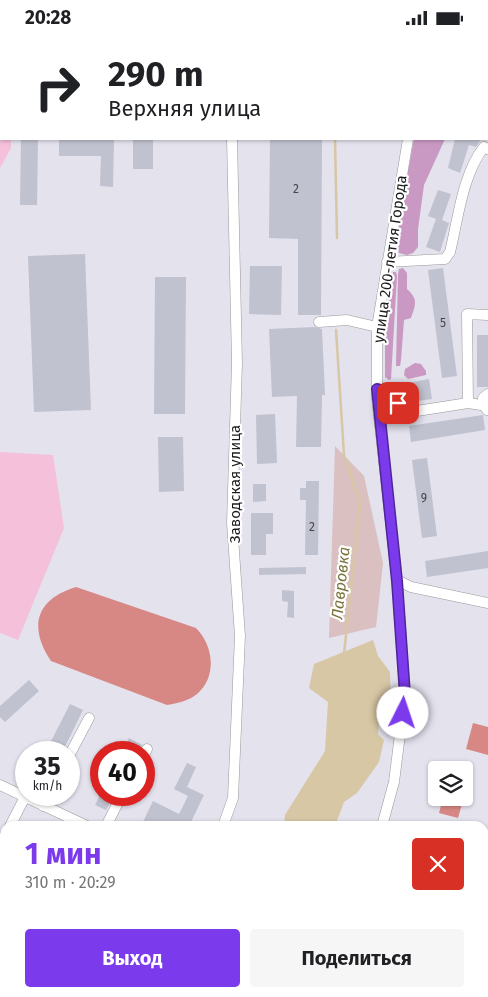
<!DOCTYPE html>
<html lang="ru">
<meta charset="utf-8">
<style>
:root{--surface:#fff;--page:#f6f6f6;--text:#202124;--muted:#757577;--accent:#7c3aed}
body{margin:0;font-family:"Fira Sans",sans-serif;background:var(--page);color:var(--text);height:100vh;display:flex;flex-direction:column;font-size:19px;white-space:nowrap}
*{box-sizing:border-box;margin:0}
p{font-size:16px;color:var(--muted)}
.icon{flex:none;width:28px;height:28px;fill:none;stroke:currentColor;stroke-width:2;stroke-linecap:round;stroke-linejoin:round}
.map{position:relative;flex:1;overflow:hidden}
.details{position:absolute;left:0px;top:786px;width:489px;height:176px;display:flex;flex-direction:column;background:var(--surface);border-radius:15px 15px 0 0;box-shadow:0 1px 4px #0004}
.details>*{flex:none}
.hud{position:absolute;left:0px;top:0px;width:489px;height:105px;box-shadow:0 1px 4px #0004;background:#fff;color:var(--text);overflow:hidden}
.buttons{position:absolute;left:428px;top:726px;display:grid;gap:10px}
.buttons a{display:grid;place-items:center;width:45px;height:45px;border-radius:5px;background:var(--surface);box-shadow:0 1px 4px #0004;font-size:25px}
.speed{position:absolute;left:15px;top:706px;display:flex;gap:10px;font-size:25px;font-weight:700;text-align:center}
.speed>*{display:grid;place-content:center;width:65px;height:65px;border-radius:50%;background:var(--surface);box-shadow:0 1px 4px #0004;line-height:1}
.speed small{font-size:12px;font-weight:400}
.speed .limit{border:8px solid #d22;background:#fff;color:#111}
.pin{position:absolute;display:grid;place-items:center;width:42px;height:42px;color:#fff;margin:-21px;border-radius:10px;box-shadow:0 2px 8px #0006}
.me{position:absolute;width:55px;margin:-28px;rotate:4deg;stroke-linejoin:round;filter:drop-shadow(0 0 4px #0008)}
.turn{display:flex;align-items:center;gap:18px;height:105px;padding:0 25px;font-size:22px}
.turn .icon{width:65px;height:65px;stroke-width:2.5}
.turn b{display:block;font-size:35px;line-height:42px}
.round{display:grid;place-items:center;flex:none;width:52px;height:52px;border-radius:5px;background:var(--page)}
.summary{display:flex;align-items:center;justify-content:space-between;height:85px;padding:0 25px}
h1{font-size:30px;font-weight:700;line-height:38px;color:var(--accent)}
.cta{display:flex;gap:10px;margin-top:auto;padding:10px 25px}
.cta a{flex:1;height:58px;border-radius:5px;background:var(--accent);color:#fff;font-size:20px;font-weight:700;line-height:58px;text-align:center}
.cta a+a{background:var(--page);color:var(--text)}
.status{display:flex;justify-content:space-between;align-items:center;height:35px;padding:0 25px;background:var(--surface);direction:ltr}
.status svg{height:14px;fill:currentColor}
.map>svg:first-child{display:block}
.forest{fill:#ca99c3}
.wetland{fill:#dac0c0}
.park{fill:#f5c0da}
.pitch{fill:#d88884}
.water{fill:#d8c7a4}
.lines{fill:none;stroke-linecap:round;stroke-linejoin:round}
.stream{stroke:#d8c7a4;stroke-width:2.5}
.building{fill:#c0c2cf}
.minor-casing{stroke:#999;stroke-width:11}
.minor{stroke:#fff;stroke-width:10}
.route-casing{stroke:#51269a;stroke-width:12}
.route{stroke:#7c3aed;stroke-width:9}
.labels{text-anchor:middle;stroke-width:4.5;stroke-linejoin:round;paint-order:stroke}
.number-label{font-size:12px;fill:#454649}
.street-label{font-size:15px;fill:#1c1c1c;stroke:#fff}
.water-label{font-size:16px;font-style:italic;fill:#79743c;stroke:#fff}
</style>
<div class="status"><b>20:28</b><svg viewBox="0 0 49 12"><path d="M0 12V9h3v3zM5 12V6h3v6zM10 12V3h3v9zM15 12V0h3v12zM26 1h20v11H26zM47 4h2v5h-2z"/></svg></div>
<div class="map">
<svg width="488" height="962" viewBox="0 0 488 962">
<rect width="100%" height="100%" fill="#e3e2ed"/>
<path class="forest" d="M 414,104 L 445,104 L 424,150 L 418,194 L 418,212 L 413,218 L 407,220 L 399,218 L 397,212 L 397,197 Z
M 403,233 L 407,238 L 407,254 C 418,264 416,269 411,283 L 404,285 L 401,325 L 400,331 L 396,331 L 398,239 L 399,234 Z
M 393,237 L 396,237 L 397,241 L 391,344 L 389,345 L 385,342 L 385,290 Z
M 415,328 L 421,329 L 426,336 L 426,340 L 408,344 L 404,340 L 405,334 Z"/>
<path class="wetland" d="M 335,411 L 364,441 L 383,528 L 376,592 L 329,603 Z"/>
<path class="park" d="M 0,0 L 26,0 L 1,1 L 1,104 L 11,104 L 11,113 L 0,133 Z
M 0,417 L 53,420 L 64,493 L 18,605 L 0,598 Z"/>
<path class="pitch" d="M 76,552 L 196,593 C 214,611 217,642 197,659 C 188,666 178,668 167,670 L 51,626 C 28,592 36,564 76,552 Z
M 473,688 L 488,692 L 488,720 L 466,714 Z
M 464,739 L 470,741 L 458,783 L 439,778 L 443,763 L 464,762 Z"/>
<path class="water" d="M 373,605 L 378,621 L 390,637 L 391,673 L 379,686 L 378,699 L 384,705 L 379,727 L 357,758 L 344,767 L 335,791 L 284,791 L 285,780 L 325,716 L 328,667 L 309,653 L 314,629 Z"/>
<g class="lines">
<path class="stream" d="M 335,104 L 337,203
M 336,295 L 344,420 L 360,468 L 344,619
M 484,901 L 488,904
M 484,915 L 488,917
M 253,962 L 255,958"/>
</g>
<path class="building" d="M 21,104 L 38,104 L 37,170 L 20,170 Z
M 59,104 L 114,104 L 113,152 L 100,151 L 101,121 L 59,121 Z
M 133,104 L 153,104 L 153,134 L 133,134 Z
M 270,104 L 322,104 L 321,280 L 298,280 L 298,204 L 269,203 Z
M 455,104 L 481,104 L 476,112 L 469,110 L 460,138 L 448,133 Z
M 438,155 L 451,159 L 442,185 L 449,188 L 440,217 L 426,212 L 436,184 L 428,181 Z
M 85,219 L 91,375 L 34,377 L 28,221 Z
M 250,231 L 282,231 L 281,280 L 249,279 Z
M 443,233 L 457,341 L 442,343 L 428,235 Z
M 155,242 L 186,242 L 185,379 L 154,379 Z
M 315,292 L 322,294 L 325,360 L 322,360 L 321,412 L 296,412 L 297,361 L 272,362 L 269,294 Z
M 477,300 L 488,300 L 488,352 L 477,352 Z
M 429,344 L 432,364 L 410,367 L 407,348 Z
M 275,379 L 277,428 L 257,429 L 256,380 Z
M 483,380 L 485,395 L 411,407 L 409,391 Z
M 158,402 L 183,402 L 184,456 L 159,457 Z
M 427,423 L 437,501 L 422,503 L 412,425 Z
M 306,446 L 319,446 L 318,520 L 305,520 L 306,465 L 300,465 L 300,453 L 306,453 Z
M 253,449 L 266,449 L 266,466 L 253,467 Z
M 251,478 L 273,478 L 273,499 L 266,499 L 266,520 L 251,520 Z
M 488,516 L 488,533 L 427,542 L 425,526 Z
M 306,532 L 306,539 L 259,540 L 259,533 Z
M 282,555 L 294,556 L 294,583 L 287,582 L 288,567 L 282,566 Z
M 29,645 L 39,656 L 5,687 L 0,682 L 0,671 Z
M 70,669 L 83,675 L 62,718 L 45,718 Z
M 129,703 L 142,710 L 138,718 L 122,718 Z
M 187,728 L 196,732 L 187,752 L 204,760 L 189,791 L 141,791 L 153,766 L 179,779 L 188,761 L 174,754 Z
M 100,760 L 114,760 L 106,775 L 95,770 Z"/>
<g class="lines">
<g class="minor-casing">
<path id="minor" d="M 230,0 L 230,1
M 350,0 L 352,1
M 488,55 L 488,56
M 387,227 L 445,224 L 450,217 C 458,184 463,138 484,112 L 488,114
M 319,287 L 347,285 L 377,292
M 377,353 L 392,359 L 404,378 L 468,368 L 488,371
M 468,368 L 467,279 L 488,280
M 487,375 L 483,369 L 483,363 L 488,359
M 397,545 L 411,552 L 488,568
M 144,720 L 147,714
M 69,721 L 89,683
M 0,750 L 87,791
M 43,771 L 48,760
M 10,791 L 25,762
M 106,791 L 122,760
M 223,791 L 233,763 L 240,601 L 232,488 L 237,328 L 232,104
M 382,791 L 394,747 L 405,660 L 397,545 L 377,364 L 377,292 L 408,104
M 0,810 L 5,800
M 0,862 L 5,865
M 484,868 L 488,864
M 484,879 L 488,882
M 0,897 L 5,888
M 414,958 L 421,962
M 101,962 L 104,958
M 138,962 L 141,958
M 384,962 L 388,958"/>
</g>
<use href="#minor" class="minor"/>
</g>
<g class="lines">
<g class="route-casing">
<path id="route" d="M 398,368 L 392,359 L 377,354 L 397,546 L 405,660 L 403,678"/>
</g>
<use href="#route" class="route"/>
</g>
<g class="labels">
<g class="number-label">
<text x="296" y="158">2</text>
<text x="443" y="292">5</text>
<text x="424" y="467">9</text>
<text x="312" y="496">2</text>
</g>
<g class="street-label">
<text transform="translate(390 224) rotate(-82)" y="5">улица 200-летия Города</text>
<text transform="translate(235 449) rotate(-90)" y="5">Заводская улица</text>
</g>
<g class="water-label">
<text transform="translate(340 548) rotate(-84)" y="6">Лавровка</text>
</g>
</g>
</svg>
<div class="buttons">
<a><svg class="icon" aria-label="layers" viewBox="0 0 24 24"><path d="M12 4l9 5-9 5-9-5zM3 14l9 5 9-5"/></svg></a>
</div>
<div class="speed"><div>35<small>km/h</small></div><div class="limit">40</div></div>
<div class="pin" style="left:398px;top:368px;background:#d93025"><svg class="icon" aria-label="arrive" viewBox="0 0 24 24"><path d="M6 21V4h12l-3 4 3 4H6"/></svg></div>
<svg class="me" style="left:403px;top:678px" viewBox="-20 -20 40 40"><circle r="19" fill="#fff"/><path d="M0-13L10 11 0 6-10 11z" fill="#7c3aed"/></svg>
<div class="hud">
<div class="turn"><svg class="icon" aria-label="right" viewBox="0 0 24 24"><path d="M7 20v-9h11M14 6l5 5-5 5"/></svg><div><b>290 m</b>Верхняя улица</div></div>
</div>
<section class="details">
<div class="summary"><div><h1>1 мин</h1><p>310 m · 20:29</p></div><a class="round" style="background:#d93025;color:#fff"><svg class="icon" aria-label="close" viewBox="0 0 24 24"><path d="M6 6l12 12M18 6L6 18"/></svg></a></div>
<div class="cta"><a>Выход</a><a>Поделиться</a></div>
</section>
</div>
